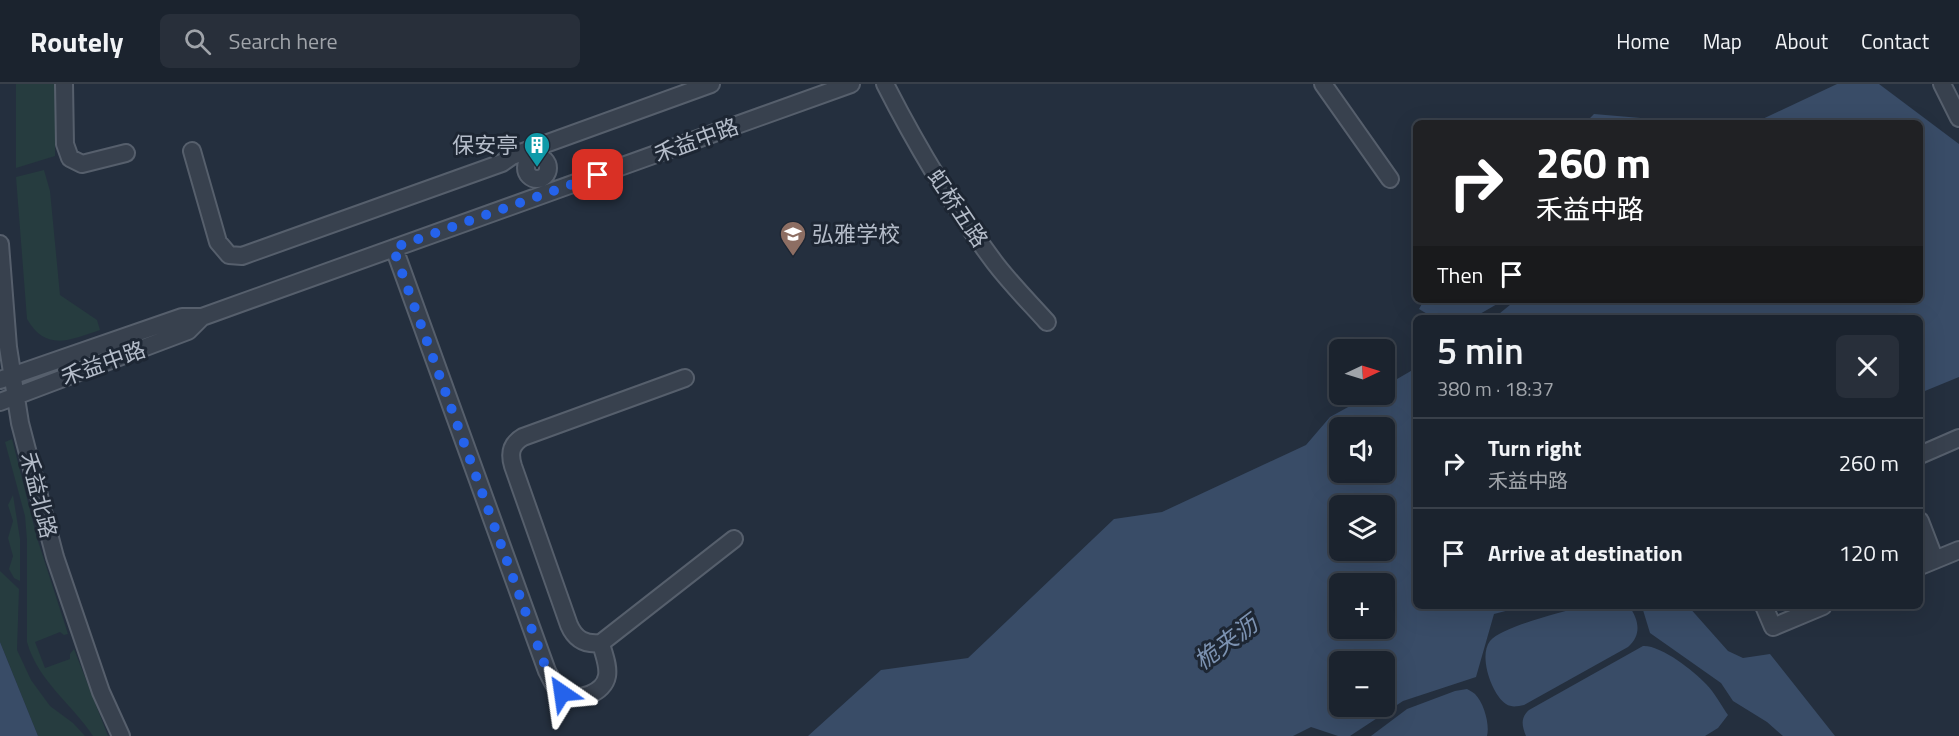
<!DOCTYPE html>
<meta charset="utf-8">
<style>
:root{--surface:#1b232e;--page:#282f3a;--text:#f1f3f6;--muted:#a0a4aa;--line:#39404a}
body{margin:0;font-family:"Titillium Web","Noto Sans SC",sans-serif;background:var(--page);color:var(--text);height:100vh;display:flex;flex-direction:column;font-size:22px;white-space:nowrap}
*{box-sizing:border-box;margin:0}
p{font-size:20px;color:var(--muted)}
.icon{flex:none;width:33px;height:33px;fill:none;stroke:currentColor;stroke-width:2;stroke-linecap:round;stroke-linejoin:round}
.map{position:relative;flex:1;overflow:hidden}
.drawer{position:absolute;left:1413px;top:231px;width:510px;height:294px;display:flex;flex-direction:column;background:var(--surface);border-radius:9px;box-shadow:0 6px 24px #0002,0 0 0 2px var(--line)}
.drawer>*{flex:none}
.top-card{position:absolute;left:1413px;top:36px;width:510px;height:183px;border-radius:9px;box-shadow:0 6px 24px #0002,0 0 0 2px var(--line);background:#202124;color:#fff;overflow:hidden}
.needle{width:39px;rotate:86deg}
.fabs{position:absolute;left:1329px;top:255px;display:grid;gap:12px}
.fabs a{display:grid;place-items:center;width:66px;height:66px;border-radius:9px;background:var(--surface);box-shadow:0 6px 24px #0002,0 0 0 2px var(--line);font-size:30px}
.pin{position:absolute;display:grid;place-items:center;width:51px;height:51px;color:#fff;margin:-26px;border-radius:12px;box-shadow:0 3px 9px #0006}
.me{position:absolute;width:66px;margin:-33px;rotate:328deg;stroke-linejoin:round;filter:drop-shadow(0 0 4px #0008)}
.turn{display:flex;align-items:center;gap:21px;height:126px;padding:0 24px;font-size:27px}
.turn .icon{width:78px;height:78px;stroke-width:2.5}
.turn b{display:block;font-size:42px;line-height:51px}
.then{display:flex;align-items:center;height:57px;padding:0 24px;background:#0003;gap:12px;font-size:22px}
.round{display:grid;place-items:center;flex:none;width:63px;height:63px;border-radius:9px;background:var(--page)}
.headline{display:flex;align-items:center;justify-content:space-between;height:102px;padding:0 24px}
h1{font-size:36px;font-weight:600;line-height:45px}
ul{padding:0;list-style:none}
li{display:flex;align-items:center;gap:18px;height:90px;padding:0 24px;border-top:2px solid var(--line)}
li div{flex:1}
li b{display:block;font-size:22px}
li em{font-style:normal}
header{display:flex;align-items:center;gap:36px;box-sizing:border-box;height:84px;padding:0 30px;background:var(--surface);border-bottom:2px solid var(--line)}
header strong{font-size:28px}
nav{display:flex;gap:33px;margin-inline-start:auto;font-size:21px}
.search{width:420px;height:54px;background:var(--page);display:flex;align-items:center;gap:15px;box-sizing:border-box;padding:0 21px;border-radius:9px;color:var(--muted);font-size:22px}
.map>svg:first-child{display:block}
.green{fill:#263c3f}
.water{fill:#394c67;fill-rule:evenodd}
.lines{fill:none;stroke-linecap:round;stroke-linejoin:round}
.minor-casing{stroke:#565f6c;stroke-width:20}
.minor{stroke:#38414e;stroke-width:16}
.route{stroke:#2563eb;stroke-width:10;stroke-dasharray:0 18}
.labels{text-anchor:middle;stroke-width:6;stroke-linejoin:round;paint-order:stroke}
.street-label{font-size:22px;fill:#b4bcc9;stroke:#1d2633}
.poi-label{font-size:22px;fill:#b4bcc9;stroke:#1d2633;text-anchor:end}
.water-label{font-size:24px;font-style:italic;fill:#7c92b1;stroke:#1d2633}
</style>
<header>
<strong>Routely</strong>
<div class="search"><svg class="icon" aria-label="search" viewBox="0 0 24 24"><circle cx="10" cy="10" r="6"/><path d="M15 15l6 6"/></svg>Search here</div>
<nav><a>Home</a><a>Map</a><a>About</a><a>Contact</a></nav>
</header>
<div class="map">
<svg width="1959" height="652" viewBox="0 0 1959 652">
<rect width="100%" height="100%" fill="#242f3e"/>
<path class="green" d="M 16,0 L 56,0 L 55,72 L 16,84 Z
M 44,86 L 50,107 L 60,211 L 97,236 L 100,246 C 70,256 46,268 27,235 L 16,93 Z
M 12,355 L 37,454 L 68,550 L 64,551 L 60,548 L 35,558 L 45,584 L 70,575 L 70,570 L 74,565 L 108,652 L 93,652 C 72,620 38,597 27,558 L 27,456 L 25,432 L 5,358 Z
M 13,411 L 20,455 L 20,497 L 14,494 L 9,485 L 13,472 L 8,454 L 13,437 L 8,421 Z
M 0,487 L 19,505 L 17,566 L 31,596 L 50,622 L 73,639 L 85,652 L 38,652 L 0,558 Z"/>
<path class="water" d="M 1837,0 L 1879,0 L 1959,60 L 1959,293 L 1920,309 L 1920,234 L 1494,234 L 1516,216 L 1920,216 L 1920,39 L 1754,39 Z
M 1594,30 L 1699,39 L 1585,39 Z
M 1424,216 L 1504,216 L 1473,234 L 1434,234 L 1419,225 Z
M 1416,284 L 1416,522 L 1525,522 L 1494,530 L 1476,593 L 1403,617 L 1350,652 L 1338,652 L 1311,643 L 1293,652 L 808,652 L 881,586 L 968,574 L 1114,435 L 1162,428 L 1306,361 L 1330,333 L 1370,311 L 1384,310 L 1385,302 ZM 1340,344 L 1384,344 L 1384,388 L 1340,388 ZM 1340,422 L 1384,422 L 1384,466 L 1340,466 ZM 1340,500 L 1384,500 L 1384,544 L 1340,544 ZM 1340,578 L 1384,578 L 1384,622 L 1340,622 Z
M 1582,522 L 1629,522 C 1639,536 1642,551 1628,563 L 1524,621 C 1518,622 1512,624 1506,620 C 1492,611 1478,572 1490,557 C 1503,542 1561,529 1582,522 Z
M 1638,522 L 1688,522 L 1728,567 L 1743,574 L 1770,570 L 1835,652 L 1783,652 L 1767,638 L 1733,617 L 1721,599 L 1650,549 L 1643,526 Z
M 0,558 L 38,652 L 0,652 Z
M 1643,562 C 1661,561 1694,587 1706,600 C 1715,609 1721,621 1728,631 L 1718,644 L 1705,652 L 1526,652 C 1522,642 1520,634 1529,626 Z
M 1467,605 C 1470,607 1473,608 1475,610 C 1484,619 1490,641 1487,652 L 1371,652 L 1407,625 L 1455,607 Z"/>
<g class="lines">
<g class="minor-casing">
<path id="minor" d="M 64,0 L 65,60 L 70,74 L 82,80 L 126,69
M 885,0 C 917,63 953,123 995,179 C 1011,200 1030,219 1047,238
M 1323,0 L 1390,95
M 1942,0 L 1959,34
M 192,67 L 218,158 L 229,171 L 242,172 L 502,79 L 512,72 L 711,0
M526 84a11 11 0 1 1 22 0a11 11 0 1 1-22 0Z
M 0,160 L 8,263 L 20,339 L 55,473 L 101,608 L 121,652
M 394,164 L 547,587 C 552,596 555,605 564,610 C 579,618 604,609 607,592 C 609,581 603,569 601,559
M 685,294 L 523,353 C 511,360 509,369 513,382 L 569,541 C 575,555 585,561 601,559 L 734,455
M 0,296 L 182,233 L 202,233 L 851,0
M 0,318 L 188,247 L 202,233
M 1920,371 L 1959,354
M 1920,437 L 1935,476
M 1920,482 L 1959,466
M 1764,522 L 1773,543 L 1823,522"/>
</g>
<use href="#minor" class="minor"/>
</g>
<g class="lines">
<path class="route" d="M 562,609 L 554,601 L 547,587 L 393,164 L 598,91"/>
</g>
<defs>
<g id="building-pin" transform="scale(1.35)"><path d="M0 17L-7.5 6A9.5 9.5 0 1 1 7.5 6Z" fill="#0f9aa8" stroke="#1d2633"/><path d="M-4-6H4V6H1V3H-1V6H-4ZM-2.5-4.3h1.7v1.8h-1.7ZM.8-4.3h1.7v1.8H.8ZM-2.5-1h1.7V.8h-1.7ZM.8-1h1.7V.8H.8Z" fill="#fff"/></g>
<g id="school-pin" transform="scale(1.35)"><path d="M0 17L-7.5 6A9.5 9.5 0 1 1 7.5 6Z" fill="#8d6e63" stroke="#1d2633"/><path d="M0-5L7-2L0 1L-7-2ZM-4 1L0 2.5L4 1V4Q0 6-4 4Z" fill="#fff"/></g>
</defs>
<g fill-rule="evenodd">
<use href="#building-pin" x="537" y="61"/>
<use href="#school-pin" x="793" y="150"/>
</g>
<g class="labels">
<g class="street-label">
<text transform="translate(696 56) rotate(-20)" y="8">禾益中路</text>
<text transform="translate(958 124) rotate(56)" y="8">虹桥五路</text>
<text transform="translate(103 279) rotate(-20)" y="8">禾益中路</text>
<text transform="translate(39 411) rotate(76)" y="8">禾益北路</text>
</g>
<g class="poi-label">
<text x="518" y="69">保安亭</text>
<text x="812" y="158" text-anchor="start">弘雅学校</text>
</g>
<g class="water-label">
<text transform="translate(1226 559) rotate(-37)" y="8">桅夹沥</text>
</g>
</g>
</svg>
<div class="fabs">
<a><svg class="needle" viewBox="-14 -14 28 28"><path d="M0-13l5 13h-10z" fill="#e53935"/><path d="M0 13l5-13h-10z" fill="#a0a4aa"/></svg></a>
<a><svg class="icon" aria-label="sound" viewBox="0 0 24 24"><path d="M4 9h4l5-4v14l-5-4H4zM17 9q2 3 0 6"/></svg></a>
<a><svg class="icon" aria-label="layers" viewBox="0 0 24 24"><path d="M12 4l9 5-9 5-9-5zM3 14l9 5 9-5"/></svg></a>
<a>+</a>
<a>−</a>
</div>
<div class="pin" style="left:598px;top:91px;background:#d93025"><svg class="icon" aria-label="arrive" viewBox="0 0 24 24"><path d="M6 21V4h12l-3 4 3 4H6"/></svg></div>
<svg class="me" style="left:562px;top:609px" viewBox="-20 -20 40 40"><path d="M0-17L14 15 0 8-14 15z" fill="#2563eb" stroke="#fff" stroke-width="4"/></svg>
<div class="top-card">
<div class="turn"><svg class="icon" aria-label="right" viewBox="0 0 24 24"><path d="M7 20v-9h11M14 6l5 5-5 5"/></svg><div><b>260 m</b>禾益中路</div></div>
<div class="then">Then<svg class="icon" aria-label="arrive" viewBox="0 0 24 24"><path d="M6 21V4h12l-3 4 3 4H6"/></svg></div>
</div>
<section class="drawer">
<div class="headline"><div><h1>5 min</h1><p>380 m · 18:37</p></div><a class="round"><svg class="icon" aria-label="close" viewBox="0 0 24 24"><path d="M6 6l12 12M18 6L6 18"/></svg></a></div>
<ul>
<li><svg class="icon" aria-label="right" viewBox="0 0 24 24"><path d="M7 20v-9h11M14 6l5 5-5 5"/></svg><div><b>Turn right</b><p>禾益中路</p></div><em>260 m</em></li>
<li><svg class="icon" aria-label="arrive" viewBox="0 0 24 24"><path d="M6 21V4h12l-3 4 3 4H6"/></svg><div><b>Arrive at destination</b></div><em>120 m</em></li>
</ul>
</section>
</div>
